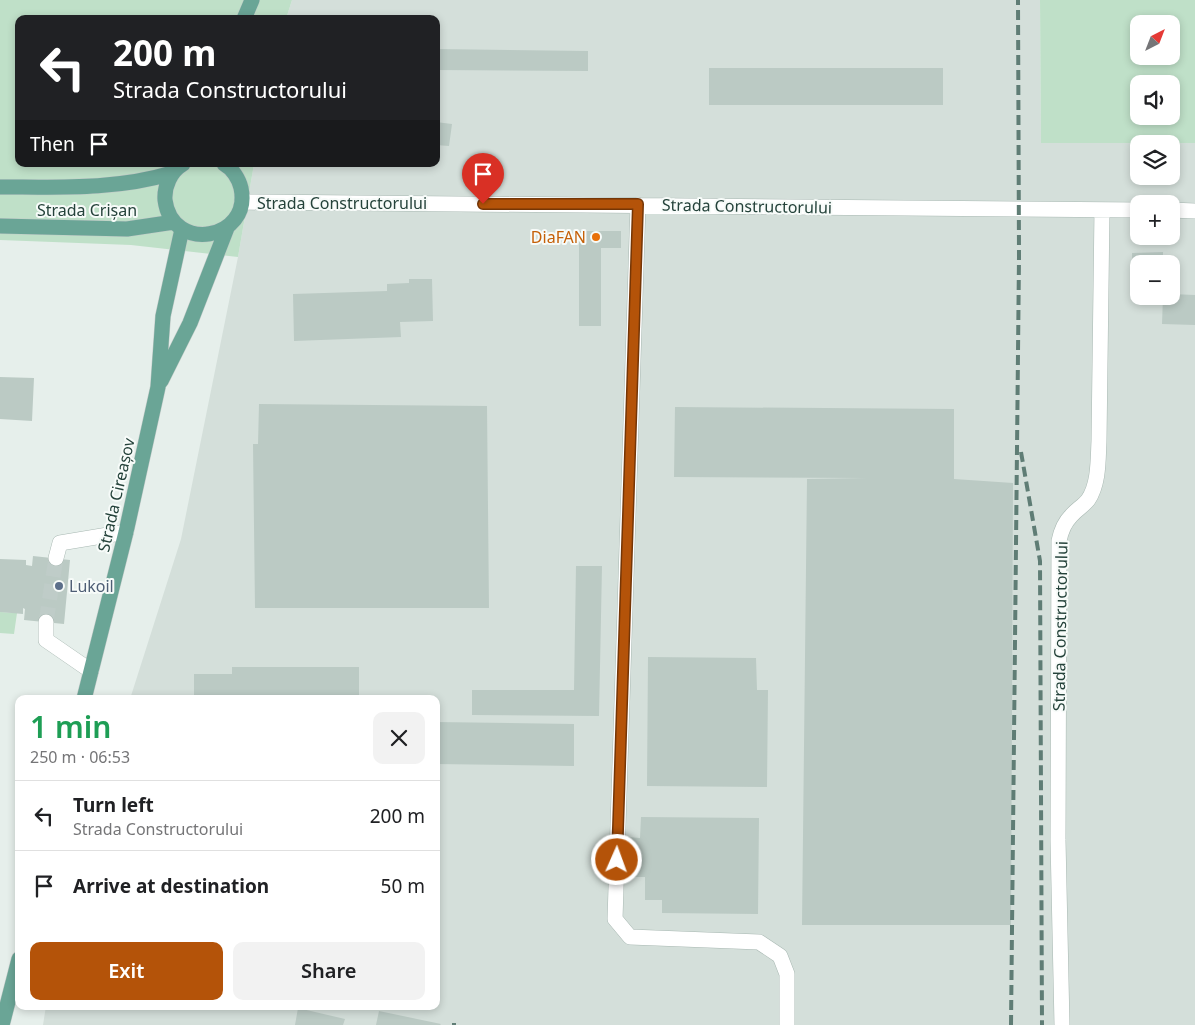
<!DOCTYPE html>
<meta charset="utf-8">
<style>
:root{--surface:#fff;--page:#f2f2f2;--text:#202124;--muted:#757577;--line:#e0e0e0;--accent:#b45309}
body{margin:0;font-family:"Noto Sans",sans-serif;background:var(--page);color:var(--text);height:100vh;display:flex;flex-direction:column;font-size:19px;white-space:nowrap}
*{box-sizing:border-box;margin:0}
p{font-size:16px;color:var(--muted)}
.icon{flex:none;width:28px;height:28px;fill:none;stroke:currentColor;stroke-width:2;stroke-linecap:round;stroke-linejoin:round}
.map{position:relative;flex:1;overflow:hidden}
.drawer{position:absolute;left:15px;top:695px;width:425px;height:315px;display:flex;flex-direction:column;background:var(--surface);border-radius:10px;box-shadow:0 2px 8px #0003}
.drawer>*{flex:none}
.top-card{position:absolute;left:15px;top:15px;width:425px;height:152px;border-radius:10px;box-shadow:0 2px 8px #0003;background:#202124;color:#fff;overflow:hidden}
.needle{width:32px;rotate:42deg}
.controls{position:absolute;left:1130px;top:15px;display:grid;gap:10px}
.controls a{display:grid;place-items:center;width:50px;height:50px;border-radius:10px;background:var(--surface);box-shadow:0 2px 8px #0003;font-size:25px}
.pin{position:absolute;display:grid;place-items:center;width:42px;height:42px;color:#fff;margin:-51px -21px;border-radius:50% 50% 50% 0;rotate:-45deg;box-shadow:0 0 5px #0007}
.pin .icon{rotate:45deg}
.me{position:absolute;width:55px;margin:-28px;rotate:2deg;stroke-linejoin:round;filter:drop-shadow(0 0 4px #0008)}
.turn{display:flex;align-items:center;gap:18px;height:105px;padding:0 15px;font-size:22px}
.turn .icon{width:65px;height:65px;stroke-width:2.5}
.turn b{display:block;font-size:35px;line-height:42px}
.then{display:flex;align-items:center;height:48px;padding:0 15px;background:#0003;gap:10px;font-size:19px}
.round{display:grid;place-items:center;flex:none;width:52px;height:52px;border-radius:10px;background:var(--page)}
.head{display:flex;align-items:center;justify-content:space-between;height:85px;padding:0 15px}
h1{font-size:30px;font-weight:600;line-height:38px;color:#1e9e55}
.action{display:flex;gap:10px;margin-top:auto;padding:10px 15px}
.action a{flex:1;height:58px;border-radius:10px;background:var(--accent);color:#fff;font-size:20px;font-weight:600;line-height:58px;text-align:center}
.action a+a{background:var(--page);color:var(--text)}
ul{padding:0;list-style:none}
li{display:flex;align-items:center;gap:15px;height:70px;padding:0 15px;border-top:1px solid var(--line)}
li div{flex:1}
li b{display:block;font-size:19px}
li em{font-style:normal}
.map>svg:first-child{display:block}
.built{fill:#d4dfda;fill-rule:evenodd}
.green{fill:#bfe0c8;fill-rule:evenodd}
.building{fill:#bbcac4}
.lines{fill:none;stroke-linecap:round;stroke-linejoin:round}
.minor-tunnel{stroke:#bfccc8;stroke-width:15;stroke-dasharray:15 8;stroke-linecap:butt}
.minor-casing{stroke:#a8b8b2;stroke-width:16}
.major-casing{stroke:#c2cac8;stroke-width:16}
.minor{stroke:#fff;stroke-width:15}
.major{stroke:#6aa596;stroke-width:15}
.rail{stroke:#5f7d75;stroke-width:4;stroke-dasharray:10 5;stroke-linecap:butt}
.route-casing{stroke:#753606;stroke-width:12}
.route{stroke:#b45309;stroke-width:9}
.food-dot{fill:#e8710a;stroke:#f7fbf9;stroke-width:2}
.service-dot{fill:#5c6f8a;stroke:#f7fbf9;stroke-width:2}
.labels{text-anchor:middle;stroke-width:4;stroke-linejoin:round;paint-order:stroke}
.street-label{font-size:16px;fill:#24423a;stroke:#f7fbf9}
.food-label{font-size:16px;fill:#c56008;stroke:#f7fbf9;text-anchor:end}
.service-label{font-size:16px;fill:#4e5e75;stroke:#f7fbf9;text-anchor:start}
</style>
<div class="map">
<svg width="1195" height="1025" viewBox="0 0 1195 1025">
<rect width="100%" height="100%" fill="#e6efeb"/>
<path class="built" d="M 292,0 L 1040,0 L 1041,143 L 1195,143 L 1195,1025 L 43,1025 L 46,1006 L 436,1006 L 436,699 L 130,699 L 181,539 L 238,257 L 254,164 L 436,164 L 436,19 L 286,19 ZM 1139,144 L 1171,144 L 1171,176 L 1139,176 ZM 1139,204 L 1171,204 L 1171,236 L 1139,236 ZM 1139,264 L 1171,264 L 1171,296 L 1139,296 Z"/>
<path class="green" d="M 0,0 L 292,0 L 286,19 L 19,19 L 19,164 L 254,164 L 238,257 L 131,245 L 0,240 Z
M 1040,0 L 1195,0 L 1195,143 L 1041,143 ZM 1139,24 L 1171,24 L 1171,56 L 1139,56 ZM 1139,84 L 1171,84 L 1171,116 L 1139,116 Z
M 0,612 L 17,613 L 14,634 L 0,633 Z"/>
<path class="building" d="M 436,49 L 588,51 L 588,71 L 436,70 Z
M 709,68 L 943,68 L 943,105 L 709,105 Z
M 436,122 L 452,124 L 449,146 L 436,145 Z
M 579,231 L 621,231 L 621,248 L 601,248 L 601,326 L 579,326 Z
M 1163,252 L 1163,264 L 1139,264 L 1139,289 L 1133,289 L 1132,253 Z
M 409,279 L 432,279 L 433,321 L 400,322 L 401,337 L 294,341 L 293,294 L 387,291 L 387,284 L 409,283 Z
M 1171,294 L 1195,295 L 1195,325 L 1162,324 L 1163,296 L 1171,296 Z
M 0,377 L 34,378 L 32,421 L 0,419 Z
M 259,404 L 487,406 L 489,608 L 255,608 L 253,444 L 258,444 Z
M 675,407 L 954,409 L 954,479 L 1013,483 L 1011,925 L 802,925 L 807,479 L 867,478 L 674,477 Z
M 33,556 L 70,560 L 64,624 L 24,620 L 25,609 L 23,608 L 23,614 L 0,612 L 0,559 L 26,560 L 26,565 L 32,566 Z
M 576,566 L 602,566 L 599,716 L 472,715 L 472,690 L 574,690 Z
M 648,657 L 756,658 L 757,690 L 768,690 L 767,787 L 647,786 Z
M 232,667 L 359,667 L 359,699 L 194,699 L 194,674 L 232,674 Z
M 436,722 L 574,724 L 574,766 L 436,764 Z
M 641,817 L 759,818 L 758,914 L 662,913 L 662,900 L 645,900 L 645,877 L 628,877 L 628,837 L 640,838 Z
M 298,1008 L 345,1019 L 343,1025 L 295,1025 Z
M 379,1011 L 441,1024 L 440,1025 L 376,1025 Z"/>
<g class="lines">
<path class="minor-tunnel" d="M 46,622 L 56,558"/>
<g class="minor-casing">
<path id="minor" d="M 242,202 L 1139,210
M 638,205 L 615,919 L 630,937 L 759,942 L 780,956 L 787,974 L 787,1025
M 1171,210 L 1195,211
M 56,558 L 60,543 L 126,532
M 46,622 L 46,640 L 91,671
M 1062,1025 L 1058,840 L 1059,541 C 1061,531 1064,523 1071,516 C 1076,510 1083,506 1088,500 C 1099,484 1098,460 1099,441 L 1102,210"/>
</g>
<g class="major-casing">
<path id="major" d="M 244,19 L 252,0
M 183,164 C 171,171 164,186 165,200 C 172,254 252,240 241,188 C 239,179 232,168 224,164
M 0,187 C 57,187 117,190 172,173
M 0,226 L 127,229 L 174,222
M 161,381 L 190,323 L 227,228
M 84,699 L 126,532 L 158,387 L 163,316 L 182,229
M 2,1025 L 19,959"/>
</g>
<use href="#minor" class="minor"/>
<use href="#major" class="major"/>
<path class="rail" d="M 1021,452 L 1040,561 L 1042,1025
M 454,1025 L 454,1023
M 1011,1025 L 1019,257 L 1018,0"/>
</g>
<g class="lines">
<g class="route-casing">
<path id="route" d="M 483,204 L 638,204 L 617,860"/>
</g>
<use href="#route" class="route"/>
</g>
<circle class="food-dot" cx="596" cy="237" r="5"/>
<circle class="service-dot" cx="59" cy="586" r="5"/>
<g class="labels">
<g class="street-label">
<text x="342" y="209">Strada Constructorului</text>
<text transform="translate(747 206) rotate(1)" y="6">Strada Constructorului</text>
<text x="87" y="216">Strada Crișan</text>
<text transform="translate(116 495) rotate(-77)" y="6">Strada Cireașov</text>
<text transform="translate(1060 626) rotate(-89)" y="6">Strada Constructorului</text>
</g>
<g class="food-label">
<text x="586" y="243">DiaFAN</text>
</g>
<g class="service-label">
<text x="69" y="592">Lukoil</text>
</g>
</g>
</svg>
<div class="controls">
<a><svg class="needle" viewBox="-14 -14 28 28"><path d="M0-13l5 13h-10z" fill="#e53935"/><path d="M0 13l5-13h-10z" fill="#757577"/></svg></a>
<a><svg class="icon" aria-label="sound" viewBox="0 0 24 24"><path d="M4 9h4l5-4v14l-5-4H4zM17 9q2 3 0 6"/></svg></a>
<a><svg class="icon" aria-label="layers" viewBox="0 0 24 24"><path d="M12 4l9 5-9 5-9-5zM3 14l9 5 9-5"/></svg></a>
<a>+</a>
<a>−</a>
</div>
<div class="pin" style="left:483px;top:204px;background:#d93025"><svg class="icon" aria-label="arrive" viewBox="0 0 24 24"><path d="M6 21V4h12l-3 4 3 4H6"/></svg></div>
<svg class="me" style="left:617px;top:860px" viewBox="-20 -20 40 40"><circle r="17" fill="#b45309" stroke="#fff" stroke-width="3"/><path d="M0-11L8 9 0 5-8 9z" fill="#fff"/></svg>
<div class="top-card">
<div class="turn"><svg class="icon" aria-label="left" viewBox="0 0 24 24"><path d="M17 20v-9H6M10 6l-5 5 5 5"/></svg><div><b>200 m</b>Strada Constructorului</div></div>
<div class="then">Then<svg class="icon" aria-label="arrive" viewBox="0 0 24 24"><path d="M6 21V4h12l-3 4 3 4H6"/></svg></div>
</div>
<section class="drawer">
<div class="head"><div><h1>1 min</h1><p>250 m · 06:53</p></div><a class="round"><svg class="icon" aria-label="close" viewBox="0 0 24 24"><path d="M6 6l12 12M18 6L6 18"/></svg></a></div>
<ul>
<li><svg class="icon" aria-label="left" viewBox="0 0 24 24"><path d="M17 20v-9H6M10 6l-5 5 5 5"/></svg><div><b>Turn left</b><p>Strada Constructorului</p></div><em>200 m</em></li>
<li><svg class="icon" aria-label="arrive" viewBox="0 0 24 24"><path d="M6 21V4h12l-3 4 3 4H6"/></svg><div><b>Arrive at destination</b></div><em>50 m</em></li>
</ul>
<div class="action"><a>Exit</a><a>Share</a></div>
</section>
</div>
